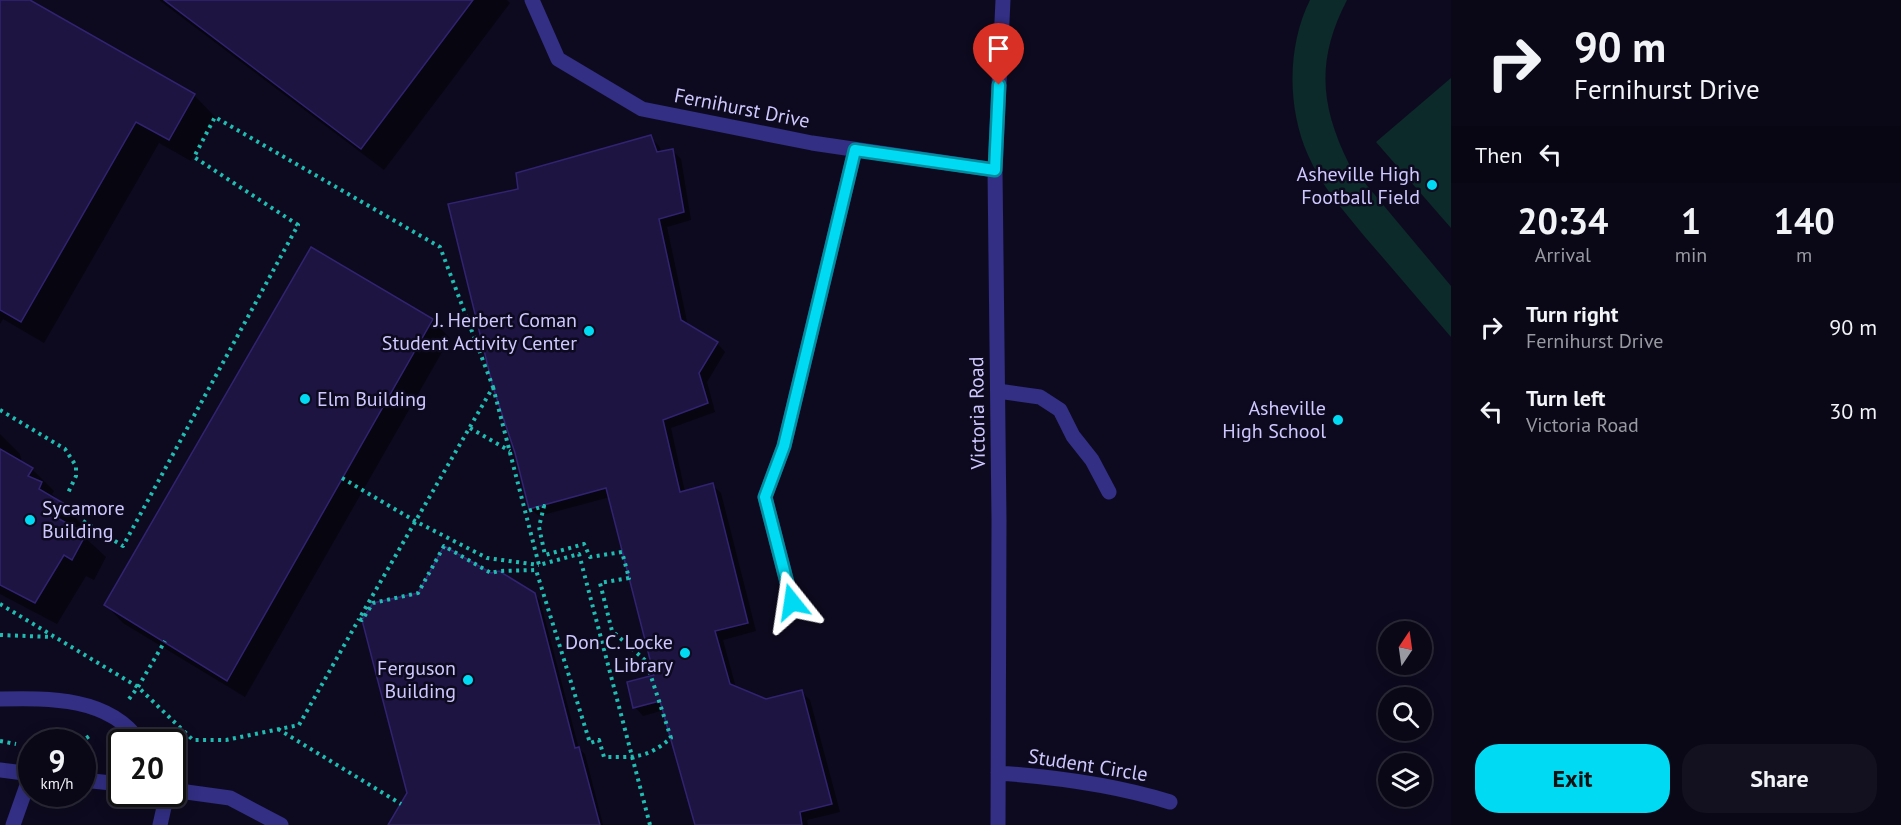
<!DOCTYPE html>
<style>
:root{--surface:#0a0817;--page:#131120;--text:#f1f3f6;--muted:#999aa1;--line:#2a2936;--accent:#00dbf3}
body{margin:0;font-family:"PT Sans",sans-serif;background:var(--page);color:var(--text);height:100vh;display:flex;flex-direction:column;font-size:22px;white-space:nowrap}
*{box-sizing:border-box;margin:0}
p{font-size:20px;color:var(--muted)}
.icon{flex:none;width:33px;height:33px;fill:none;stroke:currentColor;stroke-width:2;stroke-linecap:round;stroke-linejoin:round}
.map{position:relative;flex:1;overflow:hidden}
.sheet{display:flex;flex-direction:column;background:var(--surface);width:450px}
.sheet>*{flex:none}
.top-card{background:#0a0817;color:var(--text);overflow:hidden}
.needle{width:39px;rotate:13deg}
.tools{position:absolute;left:1378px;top:621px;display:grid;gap:12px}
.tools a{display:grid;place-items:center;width:54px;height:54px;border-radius:50%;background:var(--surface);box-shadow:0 3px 15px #0003,0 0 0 2px var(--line);font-size:30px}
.speed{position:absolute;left:18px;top:729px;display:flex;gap:12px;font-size:30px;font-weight:700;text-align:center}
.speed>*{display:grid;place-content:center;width:78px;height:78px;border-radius:50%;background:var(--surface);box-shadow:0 3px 15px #0003,0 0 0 2px var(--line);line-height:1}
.speed small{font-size:15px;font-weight:400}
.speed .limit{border:3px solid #111;border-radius:9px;background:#fff;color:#111}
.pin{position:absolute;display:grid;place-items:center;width:51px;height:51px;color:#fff;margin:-62px -26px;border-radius:50% 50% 50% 0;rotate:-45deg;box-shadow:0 0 6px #0007}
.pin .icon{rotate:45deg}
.me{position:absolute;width:66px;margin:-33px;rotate:345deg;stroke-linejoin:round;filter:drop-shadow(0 0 4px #0008)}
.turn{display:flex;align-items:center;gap:21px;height:126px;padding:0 24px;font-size:27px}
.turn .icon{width:78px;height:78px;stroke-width:2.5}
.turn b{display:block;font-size:42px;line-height:51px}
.then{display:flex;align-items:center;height:57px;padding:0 24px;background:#0003;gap:12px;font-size:22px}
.eta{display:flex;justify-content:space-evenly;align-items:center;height:102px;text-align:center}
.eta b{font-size:36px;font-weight:700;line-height:42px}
.button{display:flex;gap:12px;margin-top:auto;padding:12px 24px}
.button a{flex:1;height:69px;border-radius:24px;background:var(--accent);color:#111;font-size:24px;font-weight:700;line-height:69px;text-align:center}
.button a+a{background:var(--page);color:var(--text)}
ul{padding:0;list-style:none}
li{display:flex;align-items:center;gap:18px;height:84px;padding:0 24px}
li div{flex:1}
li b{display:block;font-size:22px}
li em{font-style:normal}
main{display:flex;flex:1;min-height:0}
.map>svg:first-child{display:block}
.green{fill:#0c2a29}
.shadow{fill:#0007}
.building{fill:#1d1442;stroke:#322371;stroke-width:1.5}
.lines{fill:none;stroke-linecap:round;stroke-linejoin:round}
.path{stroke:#20bbb1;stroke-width:4;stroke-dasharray:3 4.5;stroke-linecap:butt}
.minor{stroke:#322f84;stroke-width:15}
.route-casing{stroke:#008e9e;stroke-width:15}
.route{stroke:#00dbf3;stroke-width:10}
.poi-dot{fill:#00dbf3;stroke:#0d0a1f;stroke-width:2}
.labels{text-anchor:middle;stroke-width:5;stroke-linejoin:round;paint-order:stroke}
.street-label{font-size:20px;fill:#cec8ff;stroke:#0d0a1f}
.poi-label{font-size:20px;fill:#cec8ff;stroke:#0d0a1f;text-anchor:end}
</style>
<main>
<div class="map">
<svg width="1451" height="825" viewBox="0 0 1451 825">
<rect width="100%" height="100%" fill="#0d0a1f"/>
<path class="green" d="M 1310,0 L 1347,0 C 1316,60 1320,105 1349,164 L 1451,286 L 1451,337 C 1422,304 1394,270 1365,237 C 1344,211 1321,186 1308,155 C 1287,108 1287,46 1310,0 Z
M 1451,78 L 1451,228 L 1376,142 Z"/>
<path class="shadow" d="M 0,0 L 27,0 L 194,95 L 216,118 L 191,161 L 159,143 L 44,343 L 3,319 L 0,324 Z
M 159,0 L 507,0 L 510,3 L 384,170 Z
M 650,137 L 659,146 L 662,153 L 673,151 L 681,159 L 691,220 L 667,227 L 688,326 L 717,343 L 725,352 L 707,382 L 715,412 L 671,428 L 685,492 L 712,485 L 721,493 L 756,631 L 723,640 L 736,688 L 766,701 L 802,692 L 810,700 L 840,812 L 807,820 L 808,825 L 696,825 L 664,710 L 643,716 L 635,707 L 656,676 L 610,497 L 539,516 L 530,508 L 520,190 Z
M 311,250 L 432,320 L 450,338 L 245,697 L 123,623 L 106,605 Z
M 0,434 L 20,454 L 22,463 L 32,469 L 54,491 L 52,494 L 83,526 L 79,532 L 106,557 L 94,580 L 86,576 L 57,624 L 0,594 Z
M 491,574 L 534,594 L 540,600 L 579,749 L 585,754 L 603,825 L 390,825 L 409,793 L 419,594 Z"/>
<path class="building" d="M 0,0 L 30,0 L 195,94 L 169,140 L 136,122 L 21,322 L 0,310 Z
M 164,0 L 473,0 L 361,149 Z
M 651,135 L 657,152 L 673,149 L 684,212 L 659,219 L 681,320 L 718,342 L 699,373 L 708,403 L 663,420 L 680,492 L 713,483 L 748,623 L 715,631 L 730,684 L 766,699 L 802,690 L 832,804 L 800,812 L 802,825 L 695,825 L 660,701 L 633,708 L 627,682 L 654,675 L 606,488 L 529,509 L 515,453 L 493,387 L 448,204 L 518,189 L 516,173 Z
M 311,247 L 433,319 L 227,681 L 104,605 Z
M 0,449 L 33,468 L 28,476 L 42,482 L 39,489 L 63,503 L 54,516 L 86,534 L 72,560 L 64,555 L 35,603 L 0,585 Z
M 444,546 L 491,573 L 499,571 L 535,593 L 575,748 L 579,747 L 600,825 L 388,825 L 407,793 L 362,620 L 373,603 L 418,593 Z"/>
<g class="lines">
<path class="path" d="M 493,387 L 539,565 L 579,554 L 650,825
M 0,410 L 65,449 L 76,466 L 76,476 L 67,495
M 470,428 L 510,451
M 342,478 L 415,521 L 487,558 L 539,565
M 83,521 L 123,546 L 298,225 L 194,157 L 215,117 L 440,247 L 493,387 L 359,619 L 362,620 L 373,603 L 418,593 L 444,546 L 491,573 L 499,571 L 536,570 L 590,743 L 599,740 L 604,757 C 635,757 646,759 671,738 L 646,661 L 612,631 L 600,583 L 629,578 L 622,552 L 590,557 L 584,544 L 545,555 L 539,527 L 544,506 L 525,512
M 0,604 L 138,687 L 193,740 L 226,740 L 299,725 L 359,619
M 0,635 L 53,637
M 129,699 L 138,687 L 165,641
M 278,729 L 401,804
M 0,741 L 16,744
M 80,742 L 91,735"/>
<path class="minor" d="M 532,0 L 558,59 L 642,109 L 812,143 L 995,170
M 998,391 L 1040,397 L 1060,410 L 1073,436 L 1092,460 L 1109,492
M 792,602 L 765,497 L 784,446 L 855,150
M 0,699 C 49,698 110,697 140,742
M 0,770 L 32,774
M 998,773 C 1056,777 1115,785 1170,802
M 82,780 L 122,784
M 172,790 L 230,798 L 281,825
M 13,825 L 31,774
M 160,825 L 167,794
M 998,825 L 999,520 L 995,170 L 1003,0"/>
</g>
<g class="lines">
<g class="route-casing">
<path id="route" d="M 792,602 L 765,497 L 784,446 L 855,150 L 995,170 L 999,85"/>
</g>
<use href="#route" class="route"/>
</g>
<g class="poi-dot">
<circle cx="1432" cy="185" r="6"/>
<circle cx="589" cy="331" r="6"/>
<circle cx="305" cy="399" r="6"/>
<circle cx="1338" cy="420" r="6"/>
<circle cx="30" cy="520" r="6"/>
<circle cx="685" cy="653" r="6"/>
<circle cx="468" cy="680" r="6"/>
</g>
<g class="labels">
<g class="street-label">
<text transform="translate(742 108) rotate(11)" y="7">Fernihurst Drive</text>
<text transform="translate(977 413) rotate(-91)" y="7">Victoria Road</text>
<text transform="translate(1088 765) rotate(9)" y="7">Student Circle</text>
</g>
<g class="poi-label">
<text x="1420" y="181">Asheville High<tspan x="1420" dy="23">Football Field</tspan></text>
<text x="577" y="327">J. Herbert Coman<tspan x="577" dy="23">Student Activity Center</tspan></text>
<text x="317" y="406" text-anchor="start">Elm Building</text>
<text x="1326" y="415">Asheville<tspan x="1326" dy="23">High School</tspan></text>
<text x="42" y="515" text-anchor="start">Sycamore<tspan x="42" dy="23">Building</tspan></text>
<text x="673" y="649">Don C. Locke<tspan x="673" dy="23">Library</tspan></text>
<text x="456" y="675">Ferguson<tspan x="456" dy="23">Building</tspan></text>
</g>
</g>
</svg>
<div class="tools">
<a><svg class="needle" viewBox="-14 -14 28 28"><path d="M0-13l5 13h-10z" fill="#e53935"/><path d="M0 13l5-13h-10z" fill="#999aa1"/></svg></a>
<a><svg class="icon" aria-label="search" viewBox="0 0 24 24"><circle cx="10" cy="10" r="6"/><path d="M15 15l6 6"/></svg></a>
<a><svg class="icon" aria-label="layers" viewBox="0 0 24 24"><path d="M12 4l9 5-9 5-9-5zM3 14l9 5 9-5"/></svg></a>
</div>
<div class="speed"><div>9<small>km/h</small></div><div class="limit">20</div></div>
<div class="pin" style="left:999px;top:85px;background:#d93025"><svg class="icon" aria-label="arrive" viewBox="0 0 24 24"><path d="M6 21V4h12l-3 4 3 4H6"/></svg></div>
<svg class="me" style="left:792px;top:602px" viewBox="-20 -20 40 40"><path d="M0-17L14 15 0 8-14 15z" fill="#00dbf3" stroke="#fff" stroke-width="4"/></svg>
</div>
<section class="sheet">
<div class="top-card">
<div class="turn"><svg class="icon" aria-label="right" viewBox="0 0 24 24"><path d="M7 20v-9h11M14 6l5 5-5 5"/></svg><div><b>90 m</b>Fernihurst Drive</div></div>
<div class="then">Then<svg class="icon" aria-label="left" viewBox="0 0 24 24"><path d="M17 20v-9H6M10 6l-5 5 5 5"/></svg></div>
</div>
<div class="eta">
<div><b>20:34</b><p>Arrival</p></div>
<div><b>1</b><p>min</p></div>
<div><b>140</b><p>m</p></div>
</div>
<ul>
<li><svg class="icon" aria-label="right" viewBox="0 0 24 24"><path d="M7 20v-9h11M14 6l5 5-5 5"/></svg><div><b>Turn right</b><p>Fernihurst Drive</p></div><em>90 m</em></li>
<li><svg class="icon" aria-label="left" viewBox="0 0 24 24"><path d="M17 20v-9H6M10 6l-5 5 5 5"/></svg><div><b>Turn left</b><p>Victoria Road</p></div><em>30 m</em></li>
</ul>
<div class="button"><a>Exit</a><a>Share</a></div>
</section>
</main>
